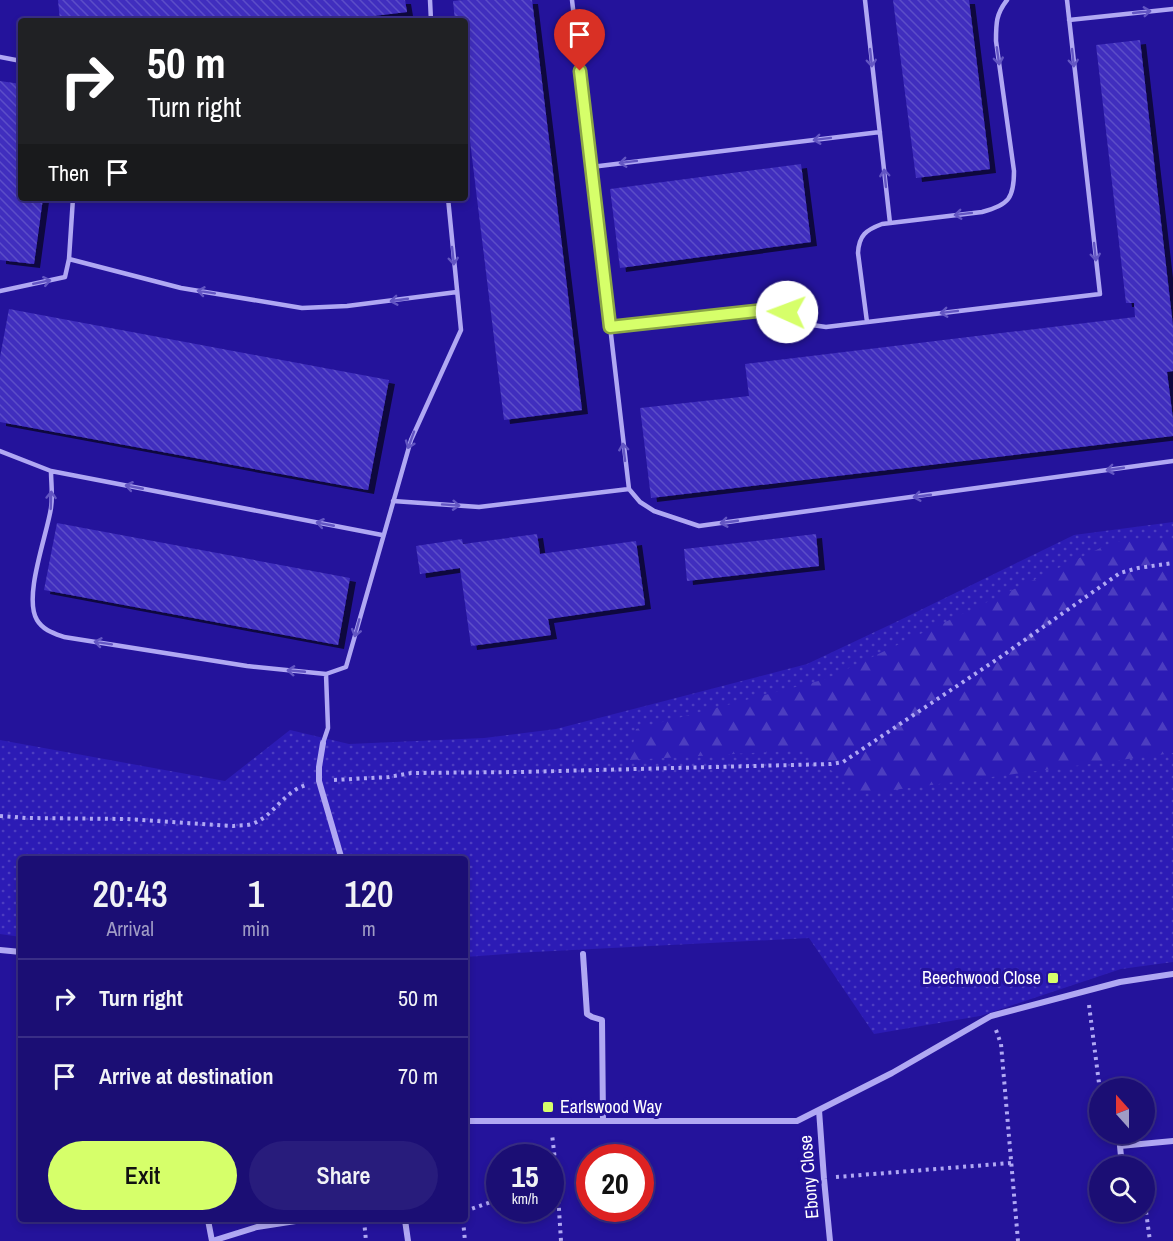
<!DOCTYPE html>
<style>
:root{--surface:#1b0e74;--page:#281c7c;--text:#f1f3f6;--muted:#a09cc5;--line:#392e86;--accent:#d6ff6a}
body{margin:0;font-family:"Archivo Narrow",sans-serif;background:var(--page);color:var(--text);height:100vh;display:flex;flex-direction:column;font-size:22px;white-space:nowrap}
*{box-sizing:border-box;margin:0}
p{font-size:20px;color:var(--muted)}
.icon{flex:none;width:33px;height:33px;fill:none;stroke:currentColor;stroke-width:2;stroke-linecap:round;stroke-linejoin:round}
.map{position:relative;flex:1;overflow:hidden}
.sheet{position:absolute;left:18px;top:856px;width:450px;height:366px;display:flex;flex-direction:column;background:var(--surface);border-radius:6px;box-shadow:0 3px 9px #0003,0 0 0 2px var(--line)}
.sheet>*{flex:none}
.hud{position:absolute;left:18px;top:18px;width:450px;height:183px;border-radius:6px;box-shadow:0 3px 9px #0003,0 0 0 2px var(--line);background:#202124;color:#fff;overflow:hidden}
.needle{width:39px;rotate:339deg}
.fabs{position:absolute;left:1089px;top:1078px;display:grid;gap:12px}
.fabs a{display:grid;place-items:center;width:66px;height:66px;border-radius:50%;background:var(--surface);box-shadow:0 3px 9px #0003,0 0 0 2px var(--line);font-size:30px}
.speed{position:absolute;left:486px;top:1144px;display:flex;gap:12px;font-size:30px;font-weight:700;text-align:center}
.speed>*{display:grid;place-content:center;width:78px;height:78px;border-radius:50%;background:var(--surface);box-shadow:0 3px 9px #0003,0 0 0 2px var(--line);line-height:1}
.speed small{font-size:15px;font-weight:400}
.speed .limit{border:9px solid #d22;background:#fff;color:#111}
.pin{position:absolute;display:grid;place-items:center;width:51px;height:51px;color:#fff;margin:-62px -26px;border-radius:50% 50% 50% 0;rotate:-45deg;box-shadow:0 0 6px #0007}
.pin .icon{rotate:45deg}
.me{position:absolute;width:66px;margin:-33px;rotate:272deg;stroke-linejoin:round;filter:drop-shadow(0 0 4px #0008)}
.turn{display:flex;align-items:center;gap:21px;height:126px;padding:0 30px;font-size:27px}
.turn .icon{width:78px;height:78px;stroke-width:2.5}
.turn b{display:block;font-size:42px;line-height:51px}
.then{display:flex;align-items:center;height:57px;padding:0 30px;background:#0003;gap:12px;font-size:22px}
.eta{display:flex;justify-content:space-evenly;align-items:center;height:102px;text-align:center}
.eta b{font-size:36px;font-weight:600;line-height:42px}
.button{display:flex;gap:12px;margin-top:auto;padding:12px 30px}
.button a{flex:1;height:69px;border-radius:36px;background:var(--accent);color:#111;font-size:24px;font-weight:600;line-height:69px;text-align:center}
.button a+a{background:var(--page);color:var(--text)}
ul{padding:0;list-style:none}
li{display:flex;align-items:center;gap:18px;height:78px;padding:0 30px;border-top:2px solid var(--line)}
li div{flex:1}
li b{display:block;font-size:22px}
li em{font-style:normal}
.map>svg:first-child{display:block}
.green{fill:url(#green-dots)}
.forest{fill:url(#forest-firs)}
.building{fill:url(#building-back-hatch);filter:url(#shadow)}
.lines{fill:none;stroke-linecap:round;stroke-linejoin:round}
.path{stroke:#b0a8f3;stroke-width:4;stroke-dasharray:3 4.5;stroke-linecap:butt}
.service{stroke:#b0a8f3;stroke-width:4.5}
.minor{stroke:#b0a8f3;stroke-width:6}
.oneway{stroke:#6356c3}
.route-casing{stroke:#8ba645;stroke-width:15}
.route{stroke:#d6ff6a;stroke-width:10}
.poi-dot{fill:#d6ff6a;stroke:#24139b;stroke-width:2}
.labels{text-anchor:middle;stroke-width:6;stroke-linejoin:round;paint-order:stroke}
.poi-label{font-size:18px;fill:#fff;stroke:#24139b;text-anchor:end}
.street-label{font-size:18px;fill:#fff;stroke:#24139b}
</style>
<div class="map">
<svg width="1173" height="1241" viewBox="0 0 1173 1241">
<defs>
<pattern id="green-dots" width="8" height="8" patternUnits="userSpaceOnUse" patternTransform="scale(1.5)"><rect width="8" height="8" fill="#2c1bb5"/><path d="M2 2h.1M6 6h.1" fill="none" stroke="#4c3dc0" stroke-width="1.8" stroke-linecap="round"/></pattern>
<pattern id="forest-firs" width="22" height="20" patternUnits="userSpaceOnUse" patternTransform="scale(1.5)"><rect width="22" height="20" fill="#2c1bb5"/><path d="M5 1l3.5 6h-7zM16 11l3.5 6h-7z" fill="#4c3dc0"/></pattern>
<pattern id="building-back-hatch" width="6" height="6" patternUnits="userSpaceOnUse" patternTransform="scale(1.5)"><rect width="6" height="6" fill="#3f2ebe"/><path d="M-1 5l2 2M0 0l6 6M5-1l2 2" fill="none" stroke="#5c4dc8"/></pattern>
<filter id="shadow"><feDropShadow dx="6" dy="4" stdDeviation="0" flood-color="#0009"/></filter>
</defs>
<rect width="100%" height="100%" fill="#24139b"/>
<path class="green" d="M 1173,522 L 1173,962 L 1121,969 L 980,1016 L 874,1034 L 809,938 L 533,952 L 465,957 L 465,860 L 21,860 L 21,937 L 0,934 L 0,740 L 225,781 L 290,730 L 349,744 L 484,738 L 556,729 L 807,664 L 898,621 L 1074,535 Z"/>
<path class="forest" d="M 1173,539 L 1173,753 L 863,794 L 804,750 L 630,760 L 636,729 L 826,679 L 1113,542 Z"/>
<path class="building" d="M 58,0 L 405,0 L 407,12 L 331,21 L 60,21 Z
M 464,0 L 532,0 L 582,410 L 504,420 L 465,100 L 465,21 L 455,21 L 453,1 Z
M 893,0 L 969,0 L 990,169 L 916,178 Z
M 1140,40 L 1173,326 L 1173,371 L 1167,372 L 1173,419 L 1173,436 L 651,498 L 640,408 L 749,396 L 745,364 L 1135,317 L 1134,303 L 1126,303 L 1096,45 Z
M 0,81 L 21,84 L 21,198 L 43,198 L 34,264 L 0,260 Z
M 801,164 L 811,242 L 620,268 L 610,189 Z
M 9,309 L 389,380 L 368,490 L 0,422 L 0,357 Z
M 57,523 L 350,578 L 338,645 L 44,590 Z
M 537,534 L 540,554 L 636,541 L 645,605 L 548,619 L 551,635 L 471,646 L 460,568 L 420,574 L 416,546 L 462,539 L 463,544 Z
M 816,534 L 819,566 L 687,581 L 684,549 Z"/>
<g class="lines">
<path class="path" d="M 334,780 L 389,777 L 411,773 L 520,772 L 831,764 L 843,762 L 999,658 L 1120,573 L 1138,568 L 1173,563
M 0,816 L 27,818 L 127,819 L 233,826 C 239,825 246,826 252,824 C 274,816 283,792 306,785
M 1089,1005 L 1100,1091
M 996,1030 L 1001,1044 L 1018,1241
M 836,1177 L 1011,1163
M 557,1178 L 561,1241
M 550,1180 L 557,1178 L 552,1134
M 1144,1197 L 1150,1241
M 465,1211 L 500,1199
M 364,1220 L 366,1241
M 463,1220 L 465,1241"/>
<path class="service" d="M 430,0 L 431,21
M 865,0 L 890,223
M 1069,20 L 1173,9
M 0,57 L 21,61
M 591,167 L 880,132
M 73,198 L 69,259 L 181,288 L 302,308 L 347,306 L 457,292
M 0,291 L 65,277 L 69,259
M 867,322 L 858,253 C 859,235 866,230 882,224 L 982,212 C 1009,205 1014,198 1014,171 L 996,41 C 996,23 996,14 1007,0
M 610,327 L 774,309 L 787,312 L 812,325 L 826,327 L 1100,294 L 1067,0
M 0,451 L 51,471 C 51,482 53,496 51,508 C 47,535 23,597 37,620 C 43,630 53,633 64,637 L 247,666 L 326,674 L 328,728 L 323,743
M 51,471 L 382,535
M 629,489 L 640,502 L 654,511 L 699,526 L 1173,461
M 393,501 L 479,507 L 629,489 L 572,0
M 326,674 L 346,667 L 411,440 L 461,330 L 448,198"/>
<path class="minor" d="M 323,743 L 319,767 L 319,781 L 342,860
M 0,950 L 21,952
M 583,954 L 587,1014 L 592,1017 L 602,1020 L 603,1121
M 819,1110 L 824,1179 L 830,1241
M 465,1121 L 797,1121 L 892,1073 L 991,1016 L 1120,982 L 1173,974
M 1122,1167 L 1120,1146 L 1173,1141
M 208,1220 L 212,1241
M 405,1220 L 408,1241
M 212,1241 L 257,1227 L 302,1220"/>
</g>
<defs><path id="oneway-shaft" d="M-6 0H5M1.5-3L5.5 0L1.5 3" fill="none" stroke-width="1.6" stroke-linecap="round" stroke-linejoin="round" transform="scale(1.5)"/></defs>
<g class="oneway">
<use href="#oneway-shaft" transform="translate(1142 12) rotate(-6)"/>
<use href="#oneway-shaft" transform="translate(998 56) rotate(82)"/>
<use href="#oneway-shaft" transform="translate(871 58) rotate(84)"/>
<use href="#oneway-shaft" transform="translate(1073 58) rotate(84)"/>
<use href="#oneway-shaft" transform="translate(822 139) rotate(173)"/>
<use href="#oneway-shaft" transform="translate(628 162) rotate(173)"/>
<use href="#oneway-shaft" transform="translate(885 178) rotate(-96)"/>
<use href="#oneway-shaft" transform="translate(963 214) rotate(173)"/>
<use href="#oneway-shaft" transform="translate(1095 252) rotate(84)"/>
<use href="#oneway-shaft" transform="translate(453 256) rotate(84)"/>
<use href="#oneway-shaft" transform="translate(42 282) rotate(-12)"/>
<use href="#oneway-shaft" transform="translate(206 292) rotate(-171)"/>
<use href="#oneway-shaft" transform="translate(399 300) rotate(172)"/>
<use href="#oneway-shaft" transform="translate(949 312) rotate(173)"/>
<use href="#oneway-shaft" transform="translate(411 440) rotate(110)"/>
<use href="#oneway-shaft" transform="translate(624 452) rotate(-97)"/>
<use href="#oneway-shaft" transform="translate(1115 469) rotate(172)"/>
<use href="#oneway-shaft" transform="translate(134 487) rotate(-169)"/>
<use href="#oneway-shaft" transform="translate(922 496) rotate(172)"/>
<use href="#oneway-shaft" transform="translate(51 500) rotate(-88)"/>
<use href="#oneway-shaft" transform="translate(451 505) rotate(4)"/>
<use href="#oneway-shaft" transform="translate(729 522) rotate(172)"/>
<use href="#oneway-shaft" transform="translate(325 524) rotate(-169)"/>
<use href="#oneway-shaft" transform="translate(357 628) rotate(105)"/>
<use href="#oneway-shaft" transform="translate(103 643) rotate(-171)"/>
<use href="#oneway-shaft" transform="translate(296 671) rotate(-175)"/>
</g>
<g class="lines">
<g class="route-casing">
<path id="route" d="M 580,71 L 610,327 L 774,309 L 787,312"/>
</g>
<use href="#route" class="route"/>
</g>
<g class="poi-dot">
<rect x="1047" y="972" width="12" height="12" rx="3"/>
<rect x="542" y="1101" width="12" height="12" rx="3"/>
</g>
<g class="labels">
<g class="poi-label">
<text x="1041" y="984">Beechwood Close</text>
<text x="560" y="1113" text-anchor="start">Earlswood Way</text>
</g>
<g class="street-label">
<text transform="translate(809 1177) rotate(-95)" y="6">Ebony Close</text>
</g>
</g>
</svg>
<div class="fabs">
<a><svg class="needle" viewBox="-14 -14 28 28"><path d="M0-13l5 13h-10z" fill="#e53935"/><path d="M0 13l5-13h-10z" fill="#a09cc5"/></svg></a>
<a><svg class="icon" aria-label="search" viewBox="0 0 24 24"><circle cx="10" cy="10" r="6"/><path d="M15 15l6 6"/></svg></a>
</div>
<div class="speed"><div>15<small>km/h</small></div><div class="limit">20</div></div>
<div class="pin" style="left:580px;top:71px;background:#d93025"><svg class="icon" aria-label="arrive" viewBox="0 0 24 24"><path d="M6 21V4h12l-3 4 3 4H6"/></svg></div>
<svg class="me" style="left:787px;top:312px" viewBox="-20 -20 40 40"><circle r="19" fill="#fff"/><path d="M0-13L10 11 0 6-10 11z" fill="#d6ff6a"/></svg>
<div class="hud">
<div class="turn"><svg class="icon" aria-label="right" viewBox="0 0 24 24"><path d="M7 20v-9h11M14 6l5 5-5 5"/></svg><div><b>50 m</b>Turn right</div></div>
<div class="then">Then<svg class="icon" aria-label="arrive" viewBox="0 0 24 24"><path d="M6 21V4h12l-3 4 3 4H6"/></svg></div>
</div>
<section class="sheet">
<div class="eta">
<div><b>20:43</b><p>Arrival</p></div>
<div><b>1</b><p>min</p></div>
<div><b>120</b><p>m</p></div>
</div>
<ul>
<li><svg class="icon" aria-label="right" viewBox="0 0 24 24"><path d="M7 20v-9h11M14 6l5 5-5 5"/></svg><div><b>Turn right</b></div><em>50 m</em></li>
<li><svg class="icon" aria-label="arrive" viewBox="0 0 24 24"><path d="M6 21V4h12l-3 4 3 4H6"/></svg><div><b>Arrive at destination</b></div><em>70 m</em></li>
</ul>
<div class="button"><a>Exit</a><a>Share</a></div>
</section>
</div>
